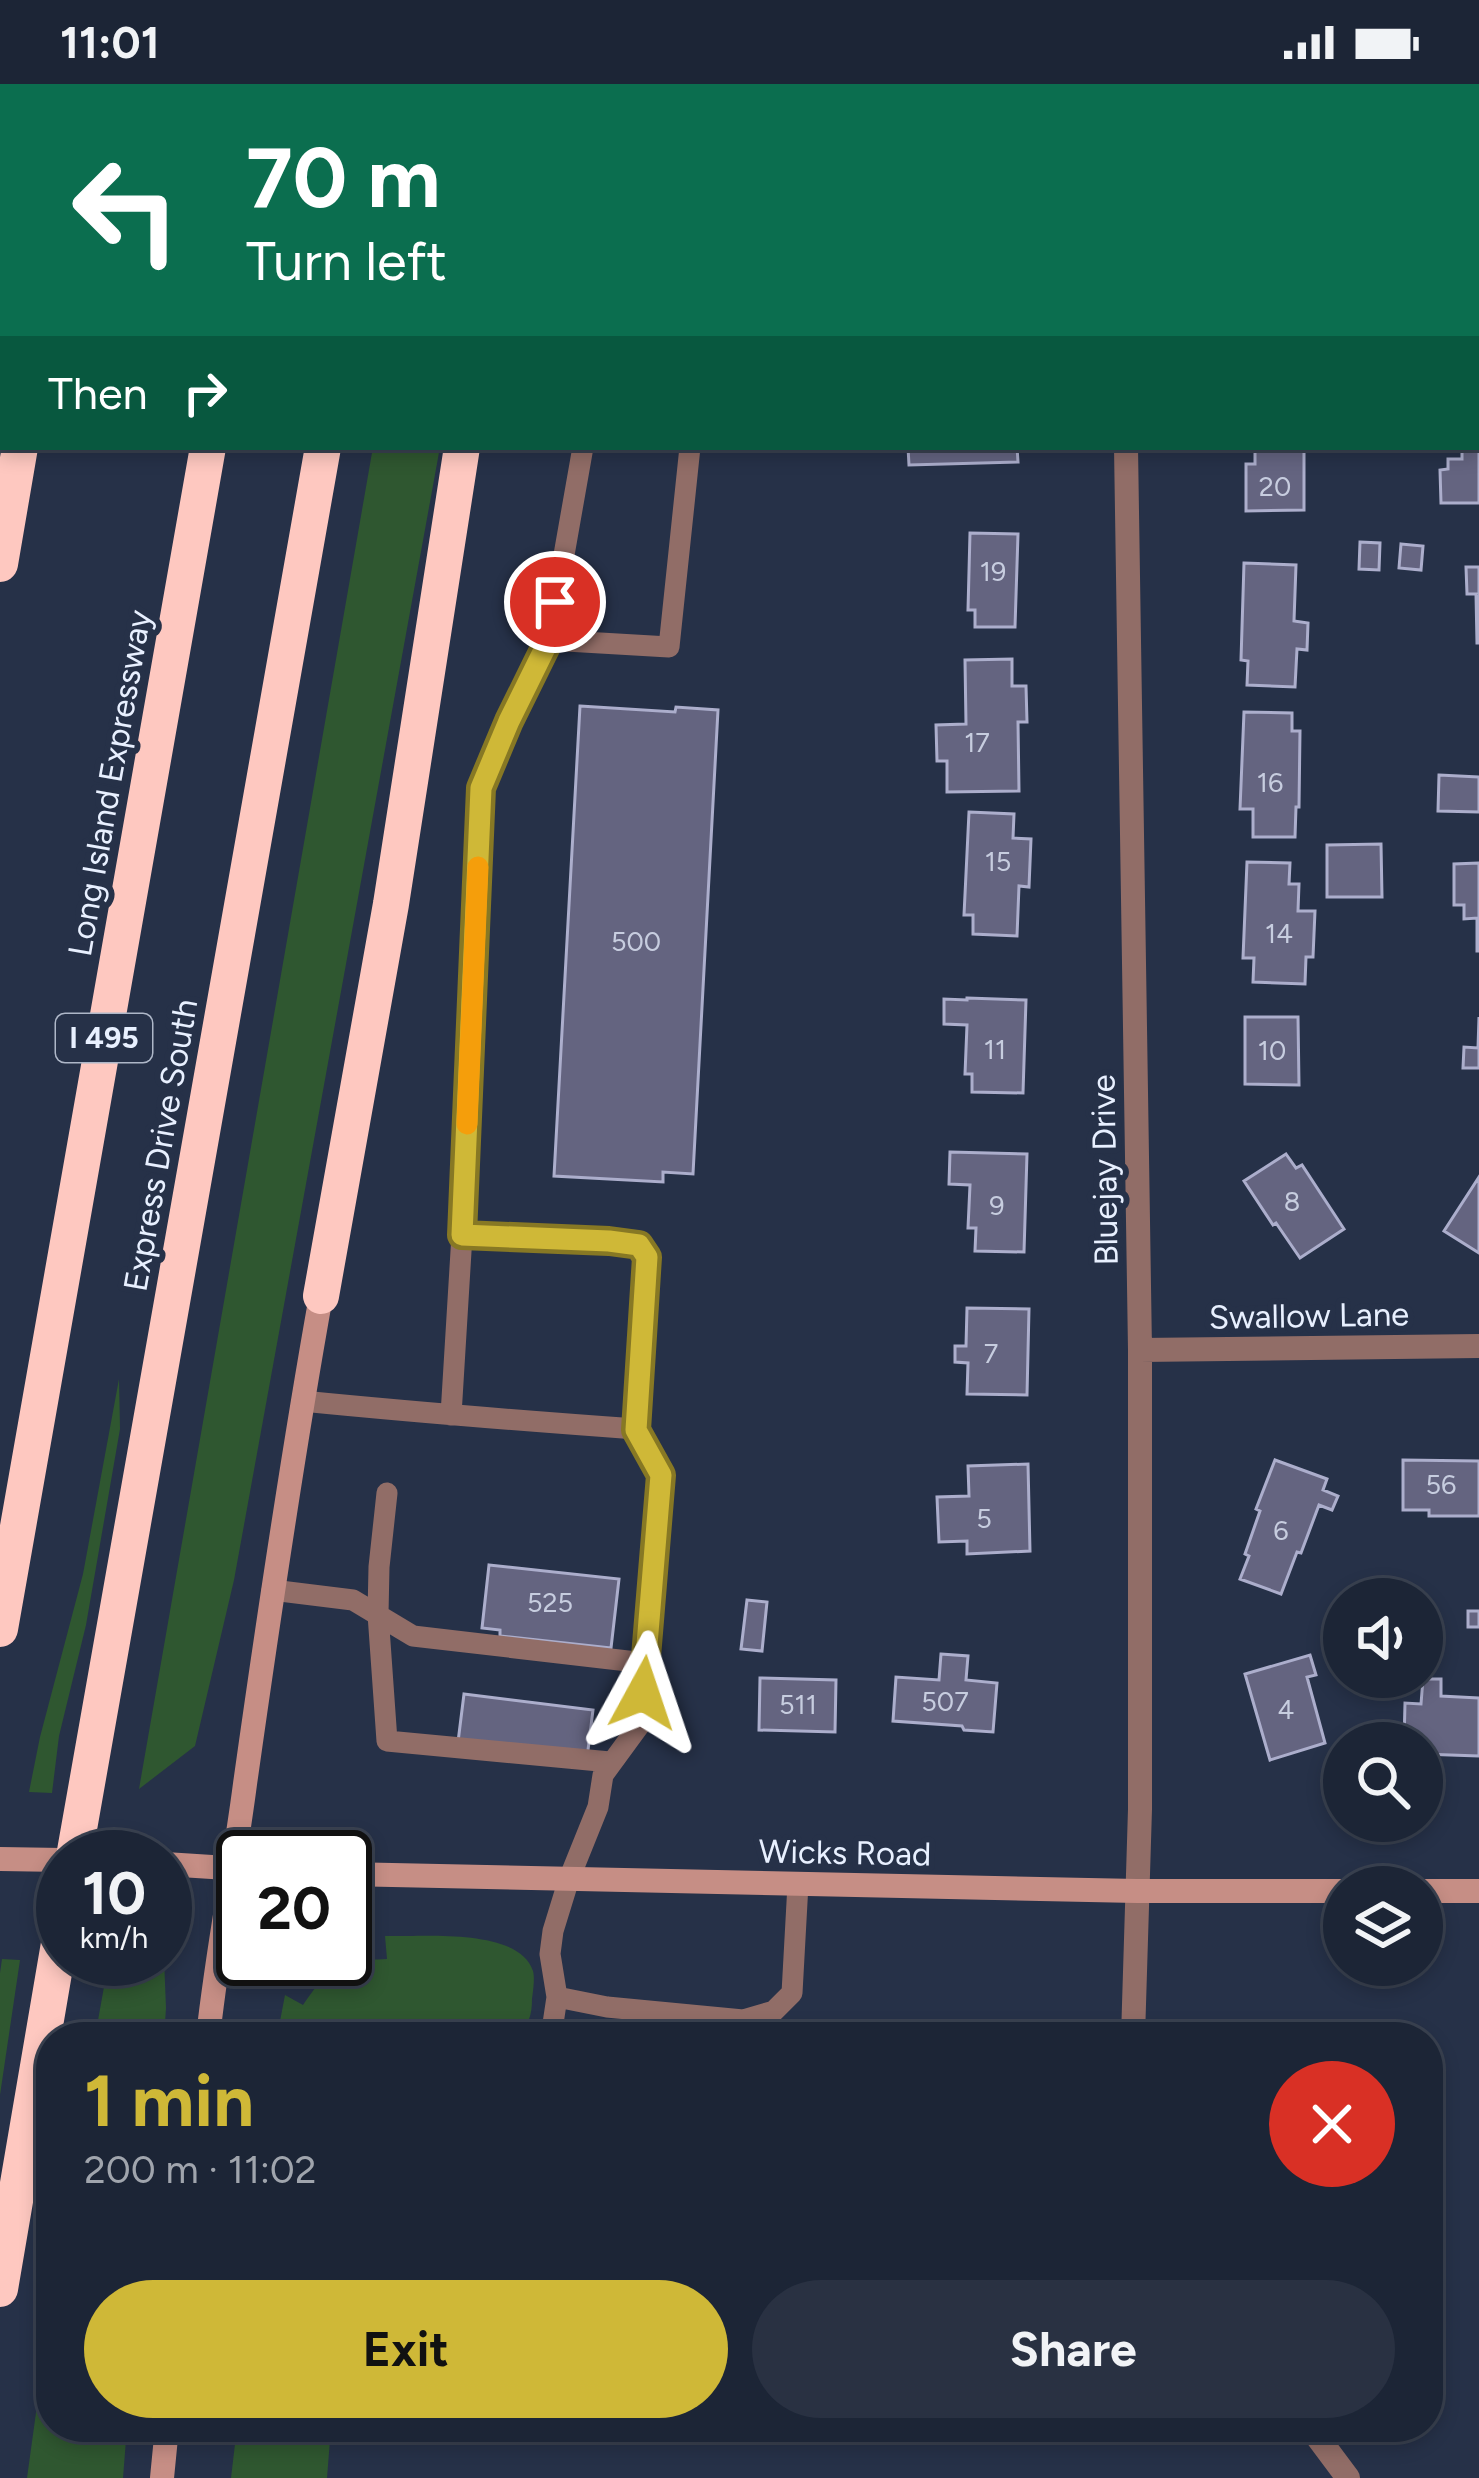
<!DOCTYPE html>
<meta charset="utf-8">
<style>
:root{--surface:#1c2536;--page:#293142;--text:#f1f3f6;--muted:#a0a5ad;--line:#3a4251;--accent:#cfb837}
body{margin:0;font-family:Figtree,sans-serif;background:var(--page);color:var(--text);height:100vh;display:flex;flex-direction:column;font-size:45px;white-space:nowrap}
*{box-sizing:border-box;margin:0}
p{font-size:39px;color:var(--muted)}
.icon{flex:none;width:66px;height:66px;fill:none;stroke:currentColor;stroke-width:2;stroke-linecap:round;stroke-linejoin:round}
.map{position:relative;flex:1;overflow:hidden}
.side{position:absolute;left:36px;top:1938px;width:1407px;height:420px;display:flex;flex-direction:column;background:var(--surface);border-radius:48px;box-shadow:0 6px 18px #0003,0 0 0 3px var(--line)}
.side>*{flex:none}
.guide{position:absolute;left:0px;top:0px;width:1479px;height:366px;box-shadow:0 6px 18px #0003,0 0 0 3px var(--line);background:#0b6e4f;color:#fff;overflow:hidden}
.tools{position:absolute;left:1323px;top:1494px;display:grid;gap:24px}
.tools a{display:grid;place-items:center;width:120px;height:120px;border-radius:50%;background:var(--surface);box-shadow:0 6px 18px #0003,0 0 0 3px var(--line);font-size:60px}
.speed{position:absolute;left:36px;top:1746px;display:flex;gap:24px;font-size:60px;font-weight:700;text-align:center}
.speed>*{display:grid;place-content:center;width:156px;height:156px;border-radius:50%;background:var(--surface);box-shadow:0 6px 18px #0003,0 0 0 3px var(--line);line-height:1}
.speed small{font-size:30px;font-weight:400}
.speed .limit{border:6px solid #111;border-radius:18px;background:#fff;color:#111}
.pin{position:absolute;display:grid;place-items:center;width:102px;height:102px;color:#fff;margin:-51px;border:6px solid #fff;border-radius:50%;box-shadow:0 3px 12px #0007}
.me{position:absolute;width:132px;margin:-66px;rotate:5deg;stroke-linejoin:round;filter:drop-shadow(0 0 9px #0008)}
.turn{display:flex;align-items:center;gap:42px;height:252px;padding:0 48px;font-size:54px}
.turn .icon{width:156px;height:156px;stroke-width:2.5}
.turn b{display:block;font-size:84px;line-height:102px}
.then{display:flex;align-items:center;height:114px;padding:0 48px;background:#0003;gap:24px;font-size:45px}
.round{display:grid;place-items:center;flex:none;width:126px;height:126px;border-radius:63px;background:var(--page)}
.summary{display:flex;align-items:center;justify-content:space-between;height:204px;padding:0 48px}
h1{font-size:72px;font-weight:700;line-height:90px;color:var(--accent)}
.primary-button{display:flex;gap:24px;margin-top:auto;padding:24px 48px}
.primary-button a{flex:1;height:138px;border-radius:72px;background:var(--accent);color:#111;font-size:48px;font-weight:700;line-height:138px;text-align:center}
.primary-button a+a{background:var(--page);color:var(--text)}
.status{display:flex;justify-content:space-between;align-items:center;height:84px;padding:0 60px;background:var(--surface);direction:ltr}
.status svg{height:33px;fill:currentColor}
.map>svg:first-child{display:block}
.green{fill:#2f5730}
.building{fill:#646480;stroke:#acaecc;stroke-width:3}
.lines{fill:none;stroke-linecap:round;stroke-linejoin:round}
.lane{stroke:#916d67;stroke-width:21}
.street{stroke:#916d67;stroke-width:24}
.secondary{stroke:#c68e85;stroke-width:24}
.highway{stroke:#fec8c0;stroke-width:36}
.route-casing{stroke:#877824;stroke-width:30}
.route{stroke:#cfb837;stroke-width:21}
.slow{stroke:#f59e0b;stroke-width:21}
.labels{text-anchor:middle;stroke-width:12;stroke-linejoin:round;paint-order:stroke}
.number-label{font-size:27px;fill:#c7cddf}
.shield{fill:#263148;stroke:#aeb7c8;stroke-width:3}
.shield-label{font-size:30px;font-weight:bold;fill:#e8f0ff}
.street-label{font-size:33px;fill:#e8f0ff;stroke:#263148}
</style>
<div class="status"><b>11:01</b><svg viewBox="0 0 49 12"><path d="M0 12V9h3v3zM5 12V6h3v6zM10 12V3h3v9zM15 12V0h3v12zM26 1h20v11H26zM47 4h2v5h-2z"/></svg></div>
<div class="map">
<svg width="1479" height="2394" viewBox="0 0 1479 2394">
<rect width="100%" height="100%" fill="#263148"/>
<path class="green" d="M 373,363 L 440,363 L 234,1496 L 195,1662 L 139,1705 Z
M 119,1295 L 120,1345 L 86,1541 L 59,1652 L 52,1709 L 29,1708 L 40,1653 L 83,1490 Z
M 385,1852 C 421,1853 519,1843 533,1887 C 535,1894 533,1908 532,1915 C 532,1933 528,1945 511,1953 L 277,1953 L 285,1911 L 303,1921 C 333,1879 335,1877 387,1875 Z
M 2,1875 L 20,1876 L 0,2011 L 0,1889 Z
M 109,1875 L 164,1875 L 166,1924 L 164,1953 L 95,1953 Z
M 51,2220 L 51,2343 L 127,2343 L 123,2394 L 27,2394 Z
M 237,2343 L 331,2343 L 327,2394 L 231,2394 Z"/>
<path class="building" d="M 953,0 L 1011,0 L 1011,3 L 953,3 Z
M 1476,37 L 1479,37 L 1479,133 L 1476,133 Z
M 1476,184 L 1479,184 L 1479,270 L 1476,270 Z
M 1476,333 L 1479,333 L 1479,419 L 1441,419 L 1440,386 L 1448,385 L 1448,375 L 1462,375 L 1462,363 L 1476,363 Z
M 908,363 L 1017,363 L 1018,378 L 909,381 Z
M 1255,363 L 1304,363 L 1304,426 L 1246,427 L 1246,380 L 1255,380 Z
M 970,449 L 1018,450 L 1015,543 L 975,543 L 975,526 L 968,526 Z
M 1360,458 L 1380,459 L 1379,486 L 1359,485 Z
M 1401,460 L 1423,462 L 1421,486 L 1399,484 Z
M 1244,479 L 1296,481 L 1294,537 L 1308,539 L 1307,566 L 1297,565 L 1295,603 L 1247,601 L 1248,577 L 1241,576 Z
M 1466,483 L 1479,483 L 1479,559 L 1477,559 L 1476,510 L 1467,510 Z
M 1012,575 L 1012,602 L 1026,602 L 1027,638 L 1018,638 L 1019,707 L 947,708 L 947,677 L 937,677 L 936,641 L 966,640 L 965,576 Z
M 580,622 L 675,628 L 676,623 L 718,626 L 693,1090 L 663,1088 L 663,1098 L 554,1092 Z
M 1244,628 L 1292,629 L 1292,647 L 1300,647 L 1299,723 L 1296,723 L 1295,753 L 1253,753 L 1253,725 L 1240,725 Z
M 1439,691 L 1479,693 L 1479,728 L 1438,727 Z
M 969,728 L 1014,730 L 1013,754 L 1031,755 L 1029,803 L 1019,802 L 1017,852 L 973,850 L 973,831 L 964,831 Z
M 1381,760 L 1382,813 L 1327,813 L 1327,761 Z
M 1247,778 L 1290,779 L 1289,800 L 1299,800 L 1298,827 L 1315,827 L 1313,873 L 1306,873 L 1305,900 L 1253,898 L 1254,874 L 1243,874 Z
M 1479,779 L 1479,867 L 1477,867 L 1477,834 L 1464,835 L 1464,821 L 1454,821 L 1454,780 Z
M 967,914 L 1026,916 L 1023,1009 L 972,1008 L 972,990 L 965,990 L 967,941 L 944,940 L 944,915 L 967,916 Z
M 1245,933 L 1298,933 L 1299,1001 L 1245,1000 Z
M 1479,933 L 1479,984 L 1463,984 L 1464,963 L 1478,964 Z
M 950,1068 L 1027,1070 L 1024,1168 L 975,1167 L 976,1144 L 968,1144 L 970,1101 L 949,1100 Z
M 1286,1070 L 1296,1084 L 1302,1081 L 1344,1145 L 1300,1174 L 1276,1139 L 1273,1141 L 1244,1097 Z
M 1479,1093 L 1479,1169 L 1444,1147 Z
M 967,1224 L 1029,1225 L 1027,1311 L 967,1310 L 968,1279 L 955,1278 L 955,1262 L 966,1262 Z
M 1275,1376 L 1327,1395 L 1323,1406 L 1338,1412 L 1332,1426 L 1319,1421 L 1301,1469 L 1297,1468 L 1281,1510 L 1240,1495 L 1249,1472 L 1245,1470 L 1260,1427 L 1256,1425 Z
M 1403,1376 L 1479,1377 L 1479,1432 L 1429,1432 L 1429,1426 L 1403,1426 Z
M 1028,1380 L 1030,1467 L 967,1470 L 967,1457 L 939,1458 L 937,1413 L 969,1412 L 968,1382 Z
M 489,1481 L 619,1495 L 611,1564 L 500,1552 L 500,1546 L 482,1544 Z
M 747,1516 L 767,1518 L 762,1567 L 741,1565 Z
M 1468,1527 L 1479,1527 L 1479,1543 L 1468,1543 Z
M 941,1570 L 968,1572 L 966,1596 L 997,1599 L 993,1648 L 964,1646 L 962,1642 L 893,1637 L 896,1593 L 939,1596 Z
M 1310,1571 L 1316,1591 L 1307,1593 L 1325,1659 L 1270,1676 L 1245,1590 Z
M 760,1594 L 836,1596 L 835,1648 L 759,1646 Z
M 1423,1595 L 1441,1595 L 1441,1612 L 1479,1614 L 1479,1672 L 1422,1670 L 1422,1659 L 1404,1659 L 1405,1619 L 1421,1620 Z
M 464,1610 L 593,1626 L 587,1674 L 458,1658 Z"/>
<g class="lines">
<path class="lane" d="M 549,556 L 669,563 L 690,363
M 462,1151 L 481,704 L 509,637 L 549,556 L 583,363
M 302,1317 C 413,1328 525,1337 636,1345 L 647,1173 L 639,1161 L 462,1151 L 451,1331
M 387,1409 L 379,1483 L 378,1530 L 387,1657 L 610,1678
M 272,1506 L 353,1516 L 413,1552 L 645,1579
M 557,1913 L 607,1923 L 743,1936 L 774,1927 L 792,1909 L 798,1800
M 551,1953 L 557,1913 L 550,1870 L 553,1847 L 569,1795 L 598,1723 L 603,1691 L 641,1639 L 661,1391 L 636,1345"/>
<path class="street" d="M 1121,0 L 1121,3
M 1126,363 L 1140,1266 L 1140,1725 L 1133,1953
M 1140,1266 L 1479,1262
M 1310,2343 L 1348,2394"/>
<path class="secondary" d="M 0,1775 L 63,1776
M 165,1780 L 243,1785
M 345,1790 L 1137,1807 L 1344,1807
M 1422,1807 L 1479,1807
M 208,1953 C 217,1868 234,1785 245,1700 C 268,1537 292,1374 321,1212
M 162,2394 L 167,2343"/>
<path class="highway" d="M 82,3 L 82,0
M 272,3 L 272,0
M 384,3 L 384,0
M 499,3 L 500,0
M 0,480 L 20,363
M 321,1212 L 391,820 L 462,363
M 0,1545 L 208,363
M 74,1773 L 323,363
M 0,2205 L 63,1836"/>
</g>
<g class="lines">
<g class="route-casing">
<path id="route" d="M 555,518 L 549,556 L 509,637 L 481,704 L 462,1151 L 609,1157 L 639,1161 L 647,1173 L 636,1346 L 661,1391 L 643,1609"/>
</g>
<use href="#route" class="route"/>
<path class="slow" d="M 467,1040 L 478,783"/>
</g>
<g class="labels">
<g class="number-label">
<text x="1275" y="412">20</text>
<text x="993" y="497">19</text>
<text x="977" y="668">17</text>
<text x="1270" y="708">16</text>
<text x="998" y="787">15</text>
<text x="1279" y="859">14</text>
<text x="636" y="867">500</text>
<text x="995" y="975">11</text>
<text x="1272" y="976">10</text>
<text x="1292" y="1127">8</text>
<text x="997" y="1131">9</text>
<text x="991" y="1279">7</text>
<text x="1441" y="1410">56</text>
<text x="984" y="1444">5</text>
<text x="1281" y="1456">6</text>
<text x="550" y="1528">525</text>
<text x="945" y="1627">507</text>
<text x="798" y="1630">511</text>
<text x="1286" y="1635">4</text>
</g>
<rect class="shield" x="56" y="930" width="96" height="48" rx="9"/>
<g class="shield-label">
<text x="104" y="964">I 495</text>
</g>
<g class="street-label">
<text transform="translate(109 699) rotate(-80)" y="12">Long Island Expressway</text>
<text transform="translate(160 1061) rotate(-80)" y="12">Express Drive South</text>
<text transform="translate(1104 1086) rotate(-91)" y="12">Bluejay Drive</text>
<text transform="translate(1309 1231) rotate(-1)" y="12">Swallow Lane</text>
<text transform="translate(845 1768) rotate(1)" y="12">Wicks Road</text>
</g>
</g>
</svg>
<div class="tools">
<a><svg class="icon" aria-label="sound" viewBox="0 0 24 24"><path d="M4 9h4l5-4v14l-5-4H4zM17 9q2 3 0 6"/></svg></a>
<a><svg class="icon" aria-label="search" viewBox="0 0 24 24"><circle cx="10" cy="10" r="6"/><path d="M15 15l6 6"/></svg></a>
<a><svg class="icon" aria-label="layers" viewBox="0 0 24 24"><path d="M12 4l9 5-9 5-9-5zM3 14l9 5 9-5"/></svg></a>
</div>
<div class="speed"><div>10<small>km/h</small></div><div class="limit">20</div></div>
<div class="pin" style="left:555px;top:518px;background:#d93025"><svg class="icon" aria-label="arrive" viewBox="0 0 24 24"><path d="M6 21V4h12l-3 4 3 4H6"/></svg></div>
<svg class="me" style="left:643px;top:1609px" viewBox="-20 -20 40 40"><path d="M0-17L14 15 0 8-14 15z" fill="#cfb837" stroke="#fff" stroke-width="4"/></svg>
<div class="guide">
<div class="turn"><svg class="icon" aria-label="left" viewBox="0 0 24 24"><path d="M17 20v-9H6M10 6l-5 5 5 5"/></svg><div><b>70 m</b>Turn left</div></div>
<div class="then">Then<svg class="icon" aria-label="right" viewBox="0 0 24 24"><path d="M7 20v-9h11M14 6l5 5-5 5"/></svg></div>
</div>
<section class="side">
<div class="summary"><div><h1>1 min</h1><p>200 m · 11:02</p></div><a class="round" style="background:#d93025;color:#fff"><svg class="icon" aria-label="close" viewBox="0 0 24 24"><path d="M6 6l12 12M18 6L6 18"/></svg></a></div>
<div class="primary-button"><a>Exit</a><a>Share</a></div>
</section>
</div>
